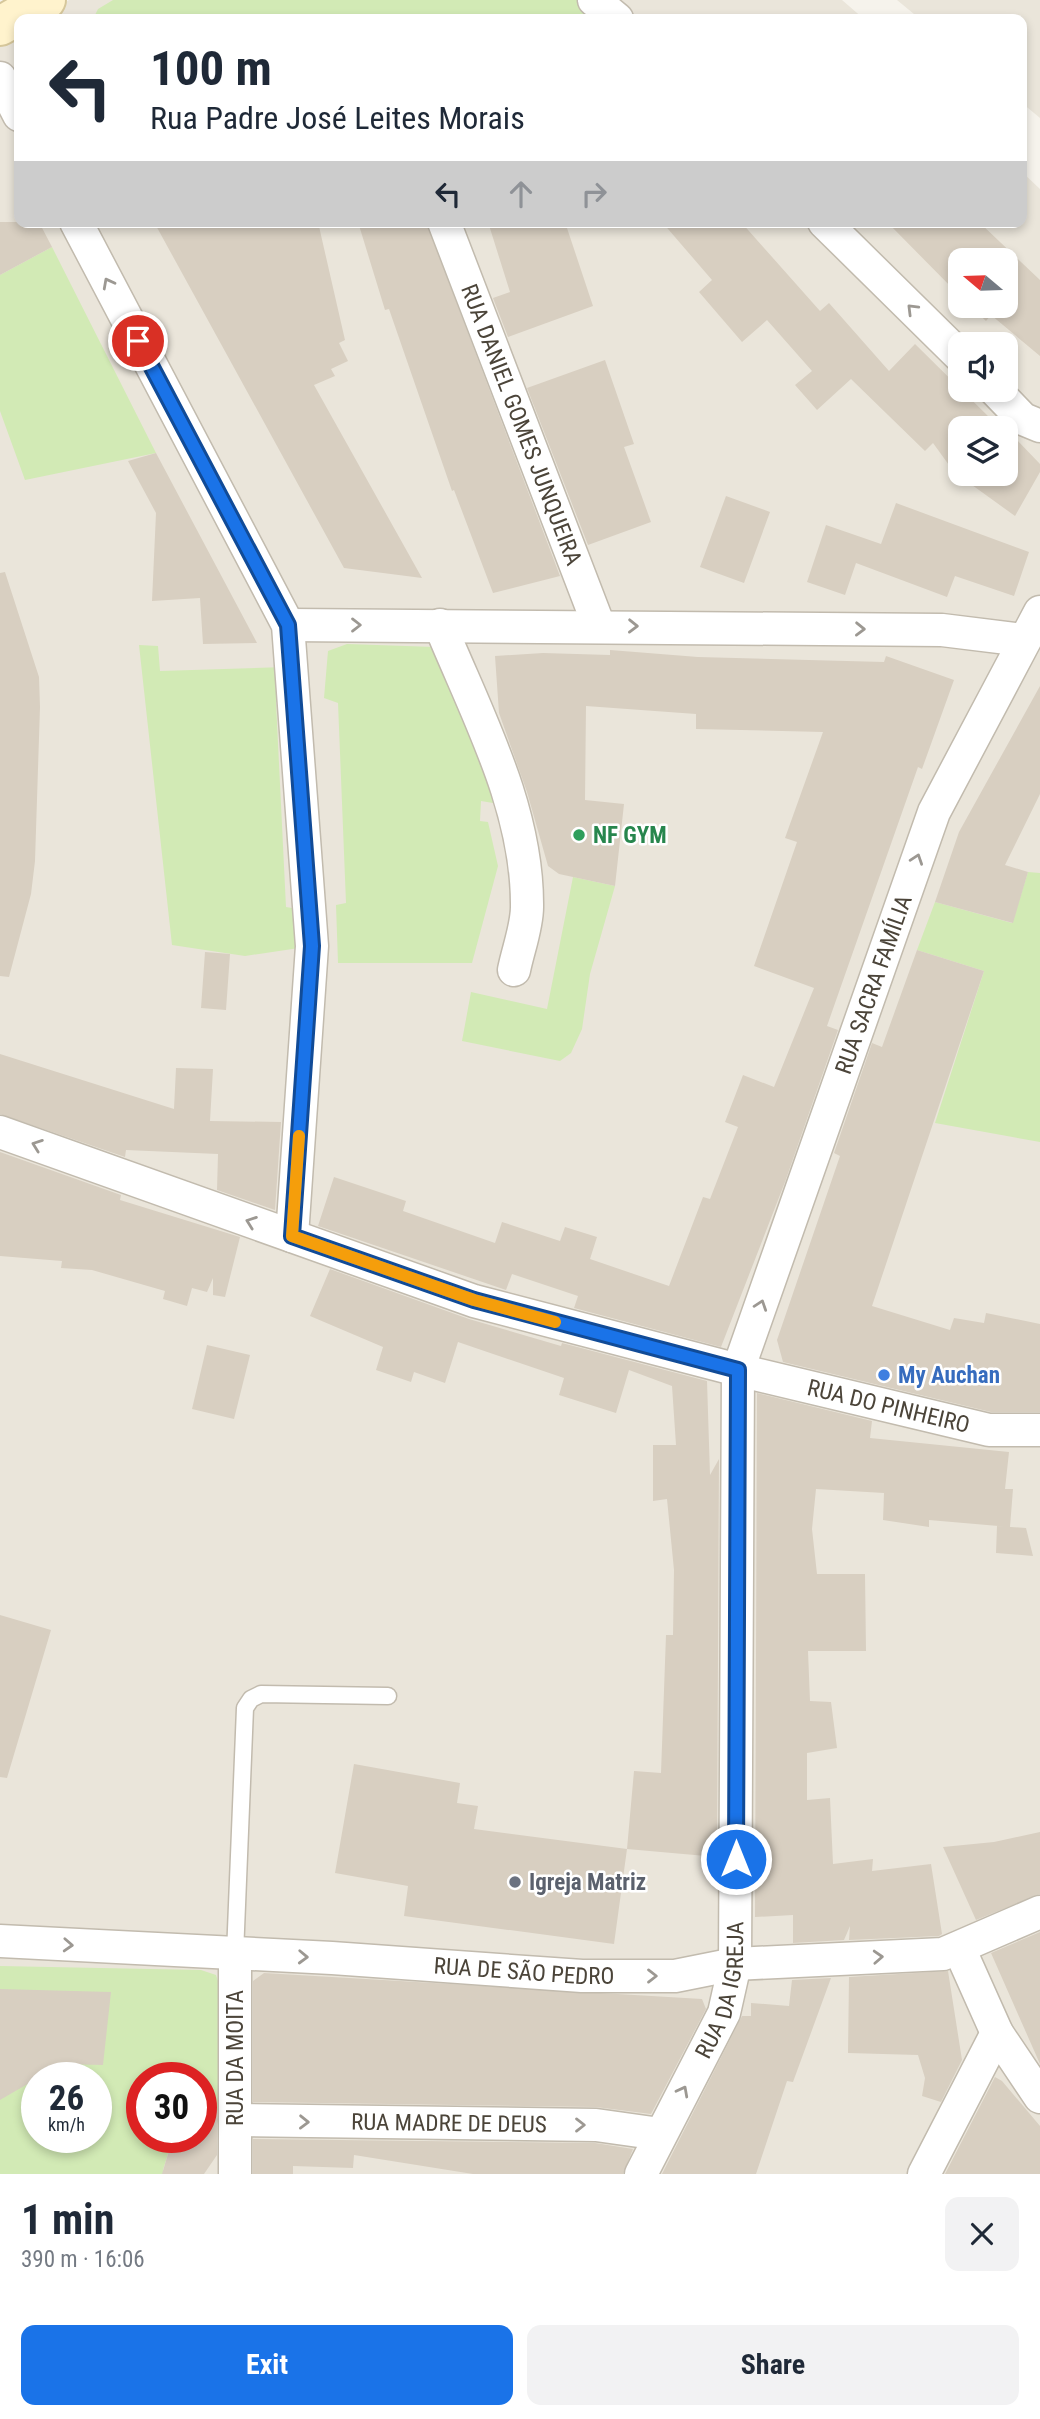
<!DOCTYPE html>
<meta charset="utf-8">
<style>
:root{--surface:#fff;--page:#f2f2f3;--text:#1f2937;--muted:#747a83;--accent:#1a73e8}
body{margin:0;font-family:"Roboto Condensed",sans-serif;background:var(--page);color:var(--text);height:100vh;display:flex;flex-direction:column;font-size:26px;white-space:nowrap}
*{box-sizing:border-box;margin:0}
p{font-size:23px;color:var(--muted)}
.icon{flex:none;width:38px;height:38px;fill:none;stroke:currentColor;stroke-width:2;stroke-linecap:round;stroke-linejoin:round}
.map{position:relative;height:2174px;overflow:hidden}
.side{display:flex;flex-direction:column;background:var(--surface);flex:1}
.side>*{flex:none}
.guide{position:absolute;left:14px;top:14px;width:1013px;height:214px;border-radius:14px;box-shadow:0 4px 10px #0003;background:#fff;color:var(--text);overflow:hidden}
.needle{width:46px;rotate:289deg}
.fabs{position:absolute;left:948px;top:248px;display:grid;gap:14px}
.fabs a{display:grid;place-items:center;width:70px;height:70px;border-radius:14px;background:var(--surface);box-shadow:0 4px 10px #0003;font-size:35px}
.speed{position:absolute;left:21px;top:2062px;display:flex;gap:14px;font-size:35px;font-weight:700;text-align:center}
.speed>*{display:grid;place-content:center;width:91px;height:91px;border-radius:50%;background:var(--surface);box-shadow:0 4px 10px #0003;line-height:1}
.speed small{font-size:18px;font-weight:400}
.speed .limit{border:10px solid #d22;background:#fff;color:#111}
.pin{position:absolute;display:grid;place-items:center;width:60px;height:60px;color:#fff;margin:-30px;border:4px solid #fff;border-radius:50%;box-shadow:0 2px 7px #0007}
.me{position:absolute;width:77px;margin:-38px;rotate:0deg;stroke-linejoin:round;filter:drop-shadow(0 0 5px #0008)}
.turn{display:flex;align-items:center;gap:24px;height:147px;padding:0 21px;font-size:32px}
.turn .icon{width:91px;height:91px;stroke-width:2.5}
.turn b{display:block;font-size:49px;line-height:60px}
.lanes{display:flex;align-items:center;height:66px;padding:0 21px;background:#0003;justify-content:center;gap:35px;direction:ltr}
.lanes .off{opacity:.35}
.round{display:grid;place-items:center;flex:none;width:74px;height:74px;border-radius:14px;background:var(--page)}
.head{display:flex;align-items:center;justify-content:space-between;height:119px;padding:0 21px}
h1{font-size:42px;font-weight:700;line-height:52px}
.cta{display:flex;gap:14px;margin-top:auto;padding:14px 21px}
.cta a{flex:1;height:80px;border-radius:14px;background:var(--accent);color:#fff;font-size:28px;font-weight:700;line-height:80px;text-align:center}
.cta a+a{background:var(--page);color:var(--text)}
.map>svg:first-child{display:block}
.residential{fill:#eae5da;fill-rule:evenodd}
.green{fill:#d2eab5;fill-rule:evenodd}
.building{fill:#d8cfc1;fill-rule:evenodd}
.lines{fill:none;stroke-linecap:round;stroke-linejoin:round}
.lane-casing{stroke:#c2bbae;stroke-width:19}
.street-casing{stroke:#c2bbae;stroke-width:35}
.secondary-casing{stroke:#d6c79b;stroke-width:42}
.lane{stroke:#fff;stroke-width:16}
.street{stroke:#fff;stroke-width:32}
.secondary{stroke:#fff3cd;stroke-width:38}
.oneway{stroke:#9c9892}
.route-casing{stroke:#114b97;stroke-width:18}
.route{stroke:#1a73e8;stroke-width:12}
.slow{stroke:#f59e0b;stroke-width:12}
.leisure-dot{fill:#2e9e5b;stroke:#fff;stroke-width:2.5}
.shop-dot{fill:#3f7fe0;stroke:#fff;stroke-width:2.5}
.worship-dot{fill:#6b7280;stroke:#fff;stroke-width:2.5}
.labels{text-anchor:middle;stroke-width:5;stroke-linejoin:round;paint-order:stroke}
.street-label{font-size:23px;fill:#4b4439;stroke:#fff}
.leisure-label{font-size:23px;font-weight:bold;fill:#27864d;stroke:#fff;text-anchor:start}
.shop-label{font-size:23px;font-weight:bold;fill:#366cbe;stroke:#fff;text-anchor:start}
.worship-label{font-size:23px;font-weight:bold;fill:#5b616d;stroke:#fff;text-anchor:start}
</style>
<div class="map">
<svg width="1040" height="2174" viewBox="0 0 1040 2174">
<rect width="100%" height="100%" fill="#f6f3ec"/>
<path class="residential" d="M 69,0 L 842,0 L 864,19 L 42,19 Z
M 897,0 L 1040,0 L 1040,118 L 1022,103 L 1022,19 L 920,19 Z
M 19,34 L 19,222 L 1022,222 L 1022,172 L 1040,189 L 1040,2174 L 0,2174 L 0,45 ZM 961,261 L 1006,261 L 1006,306 L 961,306 ZM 961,345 L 1006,345 L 1006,390 L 961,390 ZM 961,429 L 1006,429 L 1006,474 L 961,474 ZM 37,2077 L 96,2077 L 96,2137 L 37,2137 ZM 142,2077 L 201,2077 L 201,2137 L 142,2137 Z"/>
<path class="green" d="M 113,0 L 578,0 L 601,19 L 93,19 L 98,9 Z
M 52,247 L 156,453 L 25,480 L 0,411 L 0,275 Z
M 347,644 L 435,647 L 494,792 L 493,803 L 481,801 L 480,821 L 488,822 L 498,866 L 472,963 L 338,963 L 336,905 L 346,903 L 338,703 L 324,698 L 328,651 Z
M 139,645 L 158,646 L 160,671 L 285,667 L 287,701 L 276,702 L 286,907 L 298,909 L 299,948 L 245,956 L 172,945 Z
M 1028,872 L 1040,873 L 1040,1142 L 935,1123 L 984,971 L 917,950 L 935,902 L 1012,923 Z
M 573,877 L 615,886 L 590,974 L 582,1029 L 571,1053 L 560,1061 L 462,1041 L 471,992 L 547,1009 Z
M 0,1966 L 201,1970 L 216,1975 L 221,1990 L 223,2112 L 201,2107 L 201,2077 L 142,2077 L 142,2137 L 173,2137 L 163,2170 L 169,2174 L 0,2174 ZM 37,2077 L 96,2077 L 96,2137 L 37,2137 Z"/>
<path class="building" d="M 0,222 L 39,222 L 52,247 L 0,275 Z
M 154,222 L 318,222 L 345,340 L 339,343 L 348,361 L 331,369 L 335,376 L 314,385 L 422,578 L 344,568 Z
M 358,222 L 426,222 L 560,576 L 493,593 L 454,490 L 452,491 L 389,309 L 385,310 Z
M 488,222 L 565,222 L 593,306 L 508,337 L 493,298 L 510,292 Z
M 662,222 L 741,222 L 820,311 L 829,303 L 889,371 L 915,344 L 991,419 L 994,416 L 1040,464 L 1040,472 L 1015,516 L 954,472 L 933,443 L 925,451 L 851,379 L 817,410 L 795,385 L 812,371 L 767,320 L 742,342 L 699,292 L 712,280 ZM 961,429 L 1006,429 L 1006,474 L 961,474 Z
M 887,222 L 979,222 L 1040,280 L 1040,356 L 991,315 L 986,321 L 970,306 L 1006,306 L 1006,261 L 961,261 L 961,297 Z
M 605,360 L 634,444 L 624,447 L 651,522 L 588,545 L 527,388 Z
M 156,453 L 257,643 L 203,644 L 200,598 L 152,601 L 156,513 L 128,461 Z
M 726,496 L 770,512 L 744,583 L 700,567 Z
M 896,503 L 1029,552 L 1014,596 L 955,576 L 947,597 L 856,563 L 845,595 L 807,582 L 826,525 L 881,544 Z
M 5,572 L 39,677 L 40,707 L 35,861 L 31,894 L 9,977 L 0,976 L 0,573 Z
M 610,650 L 698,657 L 884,662 L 886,656 L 954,680 L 922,769 L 918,767 L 827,1026 L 838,1030 L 785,1182 L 721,1347 L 574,1308 L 578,1296 L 512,1274 L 506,1290 L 318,1226 L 334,1177 L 406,1201 L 403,1211 L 495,1243 L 502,1222 L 560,1241 L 565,1227 L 597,1237 L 590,1259 L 669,1286 L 703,1197 L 710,1199 L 738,1127 L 725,1122 L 743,1075 L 774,1087 L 814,988 L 754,966 L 797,842 L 785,838 L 823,732 L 696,729 L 696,714 L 586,706 L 585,800 L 624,804 L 615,886 L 559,874 L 548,866 L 527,792 L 499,713 L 495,656 L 543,653 L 610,655 Z
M 1040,686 L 1040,794 L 1005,865 L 1028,872 L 1013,923 L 935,902 L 959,832 Z
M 917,950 L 984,971 L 872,1306 L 950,1330 L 954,1318 L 984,1323 L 986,1313 L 1040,1324 L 1040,1412 L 991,1412 L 783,1362 L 777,1340 L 840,1156 L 834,1153 L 872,1043 L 882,1047 Z
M 205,952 L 230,954 L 226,1010 L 201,1008 Z
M 0,1054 L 174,1109 L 176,1068 L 213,1069 L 210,1121 L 281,1122 L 275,1210 L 217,1190 L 218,1154 L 126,1150 L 125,1157 L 0,1114 Z
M 0,1152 L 121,1195 L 120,1200 L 240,1237 L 225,1297 L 213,1295 L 213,1278 L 207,1292 L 192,1288 L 187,1306 L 163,1299 L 165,1291 L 92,1270 L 61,1268 L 62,1261 L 0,1256 Z
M 330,1269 L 469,1319 L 561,1346 L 562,1343 L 707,1381 L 710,1475 L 719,1459 L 717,1857 L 627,1849 L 634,1771 L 661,1773 L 666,1635 L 673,1635 L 674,1570 L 667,1499 L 653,1501 L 653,1445 L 676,1445 L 672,1386 L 629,1370 L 616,1413 L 559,1395 L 564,1378 L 458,1342 L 445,1383 L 414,1372 L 411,1382 L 376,1370 L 383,1347 L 310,1316 Z
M 207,1345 L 250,1355 L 234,1419 L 192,1409 Z
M 757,1393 L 872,1421 L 870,1438 L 1009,1452 L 1005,1489 L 1013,1489 L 1010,1527 L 929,1520 L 929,1527 L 883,1520 L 884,1493 L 816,1489 L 812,1529 L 817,1574 L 865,1574 L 866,1651 L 808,1651 L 810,1701 L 831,1702 L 837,1748 L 807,1753 L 807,1800 L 830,1798 L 833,1864 L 873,1859 L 872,1871 L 931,1864 L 942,1934 L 939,1936 L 849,1940 L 850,1926 L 844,1940 L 793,1943 L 793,1915 L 755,1917 Z
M 997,1526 L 1026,1528 L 1033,1556 L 996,1553 Z
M 0,1615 L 51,1630 L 7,1778 L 0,1777 Z
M 354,1764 L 460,1783 L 457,1803 L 478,1806 L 474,1829 L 627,1849 L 614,1944 L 404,1916 L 408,1886 L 335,1873 Z
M 1040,1832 L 1040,1894 L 976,1920 L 943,1847 L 994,1842 Z
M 1040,1932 L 1040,2064 L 991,1953 Z
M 948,1971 L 962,2060 L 941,2102 L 922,2096 L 925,2078 L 918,2055 L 848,2053 L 849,1977 Z
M 264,1973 L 702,1999 L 706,2009 L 651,2114 L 596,2107 L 253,2102 L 253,1981 Z
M 831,1978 L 793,2082 L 787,2081 L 756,2174 L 662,2174 L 742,2016 L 751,2016 L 751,2003 L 789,2006 L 792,1980 Z
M 0,1989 L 111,1992 L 103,2065 L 62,2064 L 0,2100 Z
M 995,2077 L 1002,2081 L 1040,2126 L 1040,2174 L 945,2174 Z
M 201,2107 L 217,2110 L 217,2155 L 204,2174 L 162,2174 L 173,2137 L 201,2137 Z
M 253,2139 L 595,2143 L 633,2149 L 623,2174 L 473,2174 L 354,2155 L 353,2168 L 293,2166 L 293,2174 L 253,2174 Z"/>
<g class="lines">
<g class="lane-casing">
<path id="lane" d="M 235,1954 L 245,1708 L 251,1699 L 261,1694 L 388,1696"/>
</g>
<g class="street-casing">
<g id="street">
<path d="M 594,0 L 617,19"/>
<path d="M 0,78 L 19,115"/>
<path d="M 76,222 L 288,625 L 312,946 L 292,1236"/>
<path id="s1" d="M 444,222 L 599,626"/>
<path d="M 824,222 L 961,357"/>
<path d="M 995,390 L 1023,419 L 1040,426"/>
<path d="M 288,625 L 942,630 L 1024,640"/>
<path d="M 440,625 C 477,715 528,808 527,907 C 527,927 518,950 514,970"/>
<path id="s2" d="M 0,1132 L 474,1301 L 738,1370 L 989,1430 L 1040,1430"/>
<path id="s3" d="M 0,1941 L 332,1958 L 582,1976 L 675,1976 L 735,1964 L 943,1954 L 1040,1912"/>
<path d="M 959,1948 L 997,2033 L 1040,2097"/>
<path id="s4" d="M 235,2120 L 596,2125 L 660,2134"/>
<path d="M 235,2174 L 235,1954"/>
<path id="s5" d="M 641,2174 L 724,2013 L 735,1964 L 738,1370 L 934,812 L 1040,612"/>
<path d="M 924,2174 L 997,2033"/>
</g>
</g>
<g class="secondary-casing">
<path id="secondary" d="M 0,26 L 46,0"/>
</g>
<use href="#lane" class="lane"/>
<use href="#street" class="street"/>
<use href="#secondary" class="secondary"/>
</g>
<defs><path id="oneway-chevron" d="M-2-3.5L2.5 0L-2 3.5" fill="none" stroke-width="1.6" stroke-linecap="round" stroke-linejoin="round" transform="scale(1.75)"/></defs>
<g class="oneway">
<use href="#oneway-chevron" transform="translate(108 283) rotate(-118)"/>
<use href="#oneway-chevron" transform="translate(912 309) rotate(-135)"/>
<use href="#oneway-chevron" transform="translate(356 625)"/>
<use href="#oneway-chevron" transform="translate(633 626) rotate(1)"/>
<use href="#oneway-chevron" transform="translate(860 629) rotate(1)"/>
<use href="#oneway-chevron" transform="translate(917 859) rotate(-71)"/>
<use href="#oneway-chevron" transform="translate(37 1145) rotate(-160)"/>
<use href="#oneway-chevron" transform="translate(251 1222) rotate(-160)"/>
<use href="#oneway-chevron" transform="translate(761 1305) rotate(-71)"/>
<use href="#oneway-chevron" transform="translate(68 1945) rotate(3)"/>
<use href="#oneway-chevron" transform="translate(303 1957) rotate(2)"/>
<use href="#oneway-chevron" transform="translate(878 1957) rotate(-3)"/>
<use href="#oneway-chevron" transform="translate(652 1976)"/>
<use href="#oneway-chevron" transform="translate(683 2091) rotate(-62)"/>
<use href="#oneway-chevron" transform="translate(304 2122) rotate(1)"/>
<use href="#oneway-chevron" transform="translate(580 2125)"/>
</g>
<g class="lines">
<g class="route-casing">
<path id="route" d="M 138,341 L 288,625 L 312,946 L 292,1236 L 474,1300 L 738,1370 L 736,1859"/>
</g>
<use href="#route" class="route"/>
<path class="slow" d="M 299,1136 L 292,1236 L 474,1300 L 555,1322"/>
</g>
<circle class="leisure-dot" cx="579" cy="835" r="7"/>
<circle class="shop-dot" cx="884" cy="1375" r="7"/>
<circle class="worship-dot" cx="515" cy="1882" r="7"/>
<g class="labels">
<g class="street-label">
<text dy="8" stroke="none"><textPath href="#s1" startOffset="217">RUA DANIEL GOMES JUNQUEIRA</textPath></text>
<text dy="8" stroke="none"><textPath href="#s5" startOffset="1234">RUA SACRA FAMÍLIA</textPath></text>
<text dy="8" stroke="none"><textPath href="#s2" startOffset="931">RUA DO PINHEIRO</textPath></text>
<text dy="8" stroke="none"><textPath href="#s3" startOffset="525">RUA DE SÃO PEDRO</textPath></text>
<text dy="8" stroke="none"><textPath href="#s5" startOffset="203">RUA DA IGREJA</textPath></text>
<text transform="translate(235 2058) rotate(-90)" y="8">RUA DA MOITA</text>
<text dy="8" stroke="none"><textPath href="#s4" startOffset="214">RUA MADRE DE DEUS</textPath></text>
</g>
<g class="leisure-label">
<text x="593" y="843">NF GYM</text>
</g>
<g class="shop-label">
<text x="898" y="1383">My Auchan</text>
</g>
<g class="worship-label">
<text x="529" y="1890">Igreja Matriz</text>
</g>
</g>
</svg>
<div class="fabs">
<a><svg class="needle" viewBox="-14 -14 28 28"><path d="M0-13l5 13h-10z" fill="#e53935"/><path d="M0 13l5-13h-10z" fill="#747a83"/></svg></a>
<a><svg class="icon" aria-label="sound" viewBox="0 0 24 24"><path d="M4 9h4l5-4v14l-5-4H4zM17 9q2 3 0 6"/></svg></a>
<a><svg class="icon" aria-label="layers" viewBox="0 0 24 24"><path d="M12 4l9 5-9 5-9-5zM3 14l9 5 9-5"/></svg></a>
</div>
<div class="speed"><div>26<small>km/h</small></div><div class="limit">30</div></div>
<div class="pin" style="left:138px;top:341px;background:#d93025"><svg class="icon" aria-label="arrive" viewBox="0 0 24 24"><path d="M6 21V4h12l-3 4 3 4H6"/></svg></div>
<svg class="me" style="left:736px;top:1859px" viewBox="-20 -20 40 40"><circle r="17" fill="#1a73e8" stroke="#fff" stroke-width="3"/><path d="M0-11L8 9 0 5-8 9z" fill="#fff"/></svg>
<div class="guide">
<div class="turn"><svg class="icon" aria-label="left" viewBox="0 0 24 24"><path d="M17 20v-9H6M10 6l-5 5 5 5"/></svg><div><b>100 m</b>Rua Padre José Leites Morais</div></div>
<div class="lanes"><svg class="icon" aria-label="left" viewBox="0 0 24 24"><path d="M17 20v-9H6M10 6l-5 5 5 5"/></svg><svg class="icon off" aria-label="ahead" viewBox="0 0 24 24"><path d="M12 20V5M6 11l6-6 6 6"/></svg><svg class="icon off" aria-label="right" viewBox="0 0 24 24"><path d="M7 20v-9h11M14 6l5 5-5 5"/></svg></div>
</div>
</div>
<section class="side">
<div class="head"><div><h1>1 min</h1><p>390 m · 16:06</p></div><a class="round"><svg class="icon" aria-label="close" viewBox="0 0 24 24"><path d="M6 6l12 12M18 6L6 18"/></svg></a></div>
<div class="cta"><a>Exit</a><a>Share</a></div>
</section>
